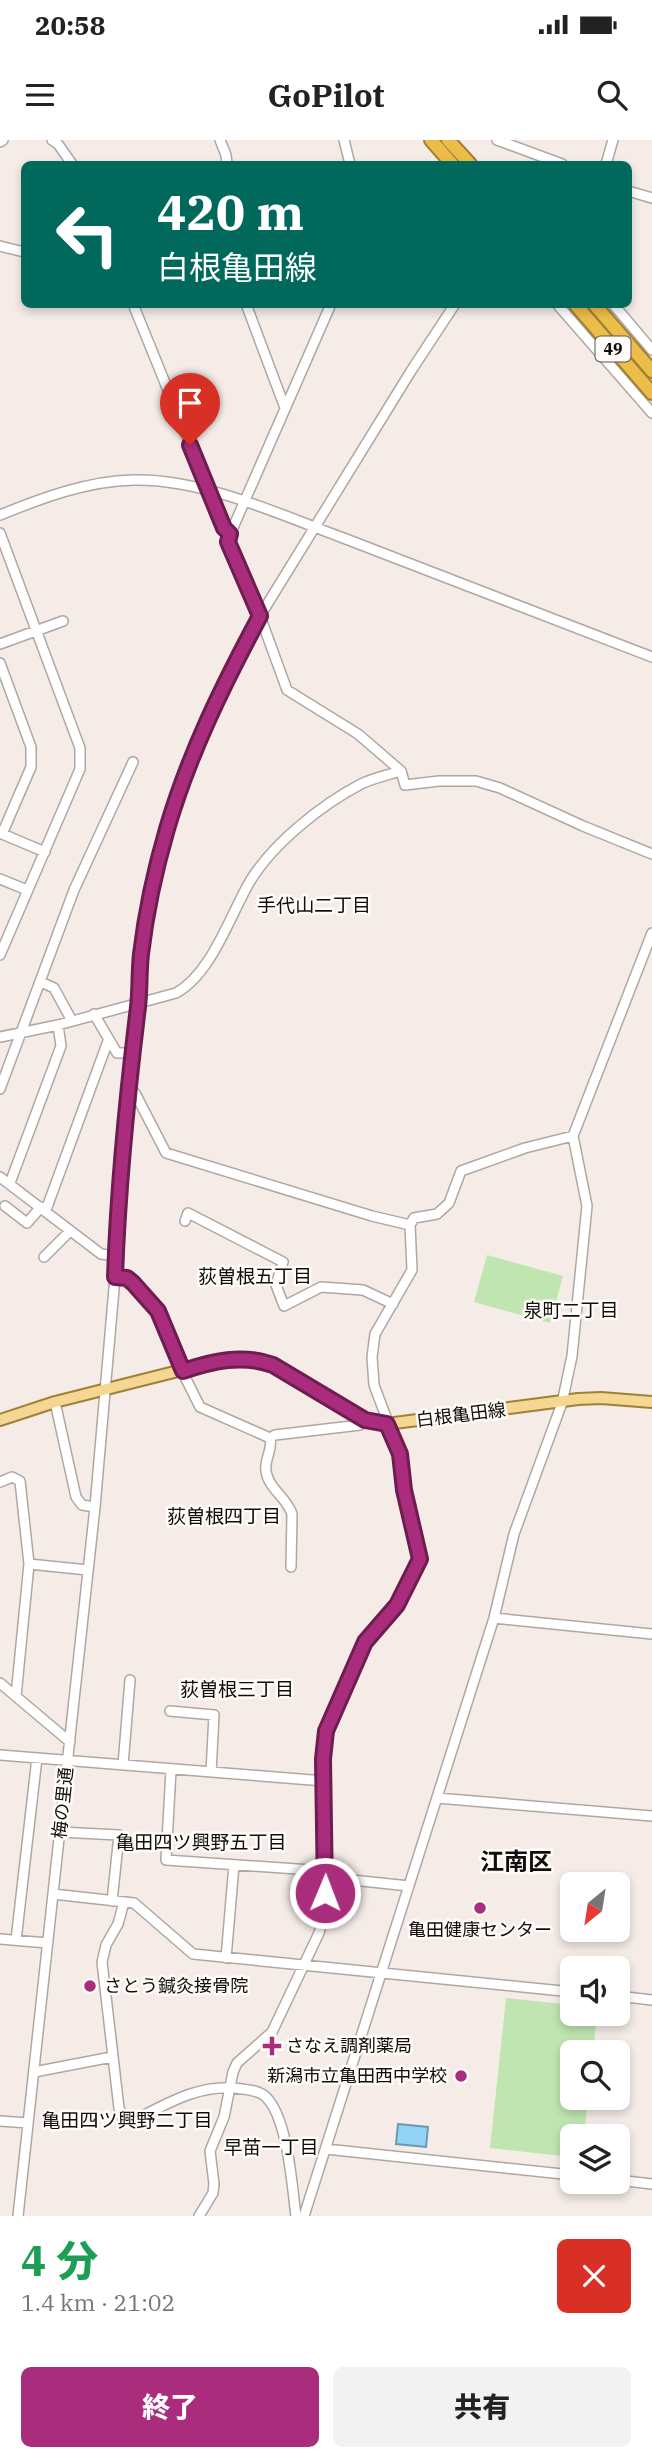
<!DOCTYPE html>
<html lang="ja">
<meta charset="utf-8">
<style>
:root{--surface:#fff;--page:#f2f2f2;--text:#222;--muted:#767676;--accent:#aa2c7c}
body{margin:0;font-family:"IBM Plex Serif","Noto Sans JP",serif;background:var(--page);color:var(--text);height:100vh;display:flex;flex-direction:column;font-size:26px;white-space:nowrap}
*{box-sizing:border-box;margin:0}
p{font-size:23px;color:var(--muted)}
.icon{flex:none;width:38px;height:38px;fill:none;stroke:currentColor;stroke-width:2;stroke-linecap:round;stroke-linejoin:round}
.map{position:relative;height:2076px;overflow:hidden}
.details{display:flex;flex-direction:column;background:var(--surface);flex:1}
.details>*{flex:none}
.banner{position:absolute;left:21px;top:21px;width:611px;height:147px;border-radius:10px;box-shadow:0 4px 10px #0003;background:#00695c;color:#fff;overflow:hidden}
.needle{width:46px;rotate:210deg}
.controls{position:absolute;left:560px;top:1732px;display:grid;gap:14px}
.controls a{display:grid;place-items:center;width:70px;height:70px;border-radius:10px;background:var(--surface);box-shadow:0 4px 10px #0003;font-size:35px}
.pin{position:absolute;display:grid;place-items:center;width:60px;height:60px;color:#fff;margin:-72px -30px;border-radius:50% 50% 50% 0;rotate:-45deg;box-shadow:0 0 7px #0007}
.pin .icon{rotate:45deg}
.me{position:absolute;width:77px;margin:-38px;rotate:1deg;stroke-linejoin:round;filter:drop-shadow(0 0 5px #0008)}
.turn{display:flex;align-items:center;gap:24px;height:147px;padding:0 21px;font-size:32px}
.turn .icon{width:91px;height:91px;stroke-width:2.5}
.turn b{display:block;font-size:49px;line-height:60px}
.round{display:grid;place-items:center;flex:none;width:74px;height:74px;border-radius:10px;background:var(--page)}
.head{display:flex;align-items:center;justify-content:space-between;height:119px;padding:0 21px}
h1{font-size:42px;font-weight:800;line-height:52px;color:#1e9e55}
.cta{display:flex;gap:14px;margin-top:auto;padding:14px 21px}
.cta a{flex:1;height:80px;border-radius:10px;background:var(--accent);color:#fff;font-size:28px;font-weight:800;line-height:80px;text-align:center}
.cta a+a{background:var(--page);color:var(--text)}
.status{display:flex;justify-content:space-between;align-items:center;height:49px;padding:0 35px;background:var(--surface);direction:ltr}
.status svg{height:19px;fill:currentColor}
header{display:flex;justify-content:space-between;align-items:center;height:91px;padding:0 21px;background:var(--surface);font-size:32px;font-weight:800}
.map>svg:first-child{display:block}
.green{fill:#c0e5b1}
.water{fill:#92d4f7;stroke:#6b99b0;stroke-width:2}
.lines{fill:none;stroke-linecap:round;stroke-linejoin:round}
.minor-casing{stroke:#afa7a2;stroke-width:12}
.major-casing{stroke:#a08034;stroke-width:14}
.highway-casing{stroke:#a08034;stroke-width:16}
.minor{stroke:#fff;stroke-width:9}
.major{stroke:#f4d792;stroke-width:10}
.highway{stroke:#edbd4a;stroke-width:12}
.route-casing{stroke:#6e1d51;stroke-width:18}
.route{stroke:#aa2c7c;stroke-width:12}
.poi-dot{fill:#aa2c7c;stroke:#fefbf8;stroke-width:2.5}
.labels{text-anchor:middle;stroke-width:5;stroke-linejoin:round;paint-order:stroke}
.shield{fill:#fefbf8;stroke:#575553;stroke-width:2}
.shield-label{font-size:16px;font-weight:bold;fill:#100e0c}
.street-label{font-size:18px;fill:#100e0c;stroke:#fefbf8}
.poi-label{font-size:18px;fill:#100e0c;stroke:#fefbf8;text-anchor:start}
.neighbourhood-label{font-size:19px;fill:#100e0c;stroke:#fefbf8}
.district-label{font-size:24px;font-weight:bold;fill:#100e0c;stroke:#fefbf8}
</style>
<div class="status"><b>20:58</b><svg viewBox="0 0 49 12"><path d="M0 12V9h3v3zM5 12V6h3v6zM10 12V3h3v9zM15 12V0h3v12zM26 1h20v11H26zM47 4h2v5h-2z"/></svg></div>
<header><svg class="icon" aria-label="menu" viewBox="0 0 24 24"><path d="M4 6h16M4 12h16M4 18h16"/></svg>GoPilot<svg class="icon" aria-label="search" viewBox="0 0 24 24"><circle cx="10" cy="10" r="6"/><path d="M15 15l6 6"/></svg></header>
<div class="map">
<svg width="652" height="2076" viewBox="0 0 652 2076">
<rect width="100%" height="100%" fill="#f5ece7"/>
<path class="green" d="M 487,1115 L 563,1136 L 550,1183 L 474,1162 Z
M 506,1858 L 572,1865 L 572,1874 L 597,1874 L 593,1913 L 572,1913 L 572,1958 L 588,1958 L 584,1997 L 572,1997 L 572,2017 L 490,2008 Z"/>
<path class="water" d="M 398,1984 L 428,1987 L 426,2007 L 396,2004 Z"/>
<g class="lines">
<g class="minor-casing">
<path id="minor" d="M 52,0 L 58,4 L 72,24
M 220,0 L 226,15 L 227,24
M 344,0 L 350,24
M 497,0 L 562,24
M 0,2 L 3,0
M 606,24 L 613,0
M 628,51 L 652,58
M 0,106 L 24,112
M 133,164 L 224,388 L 231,394
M 246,164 L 285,268
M 331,164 L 228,399 L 260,476 L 287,550 L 358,594 L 401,631 L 405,645 L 439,641 L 476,641 L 500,648 L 583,686 L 652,714
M 557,164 L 652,273
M 613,164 L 652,210
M 0,375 C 42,358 87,341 133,340 C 202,338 281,375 346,399 C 448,438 550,477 652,517
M 0,393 L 80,608 L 80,629 L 0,815
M 0,504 L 63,481
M 0,523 L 31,607 L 31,627 L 2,694
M 0,693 L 45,712
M 0,739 L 27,750
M 41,842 L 54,848 L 72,881
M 94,874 L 117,913 L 132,913
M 0,897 L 58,885 L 176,853 C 211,834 229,778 249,743 C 272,704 321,665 361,644 C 373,638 388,635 401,631
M 0,949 L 74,750 L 133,622
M 128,951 L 135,953 L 166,1013 L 372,1076 L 410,1085
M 0,1037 L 101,1114 L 116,1116
M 10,1043 L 61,906 L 58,885
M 5,1066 L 27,1083 L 41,1067
M 46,1070 L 108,901
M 185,1081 L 188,1073 L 283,1122 L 276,1145 L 284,1166 L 321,1147 L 363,1150 L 393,1164
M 44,1117 L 70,1091
M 115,1137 L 127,1138 L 158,1171 L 180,1227 L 200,1267 L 270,1298 L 275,1295 L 360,1285 L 365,1280
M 55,1262 L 76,1357 L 82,1365 L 95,1367
M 270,1298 C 273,1310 264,1319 266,1331 C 268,1348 287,1358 292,1374 L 291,1427
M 0,1342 L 12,1337 L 20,1341 L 29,1424 L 16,1556
M 29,1424 L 88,1430
M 494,1478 L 652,1494
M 0,1543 L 70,1602
M 170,1571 L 214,1575 L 211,1632
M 0,1615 L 324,1641
M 123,1625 L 130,1540
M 171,1630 L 166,1720 L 326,1731 L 333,1738 L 409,1746
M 437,1658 L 652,1676
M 60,1692 L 119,1695 L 112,1761
M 53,1754 L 134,1763 L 193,1814 L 572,1852
M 124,1762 L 118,1784 L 106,1805 L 102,1822 L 119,1968 L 122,1977 L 131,1982 C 166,1964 201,1942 242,1949 C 250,1950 260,1951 266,1957 C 288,1979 292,2046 296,2076
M 0,1799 L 48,1803
M 16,1800 L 37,1618
M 226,1818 L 234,1725
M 618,1856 L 652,1860
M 34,1932 L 112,1917
M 0,1981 L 28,1983
M 326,2009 L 572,2035
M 618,2040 L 652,2044
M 18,2076 L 95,1367 L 115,1137 L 117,1068 L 138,862 L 141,815 L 156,730 L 179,652 L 195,608 L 231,530 L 260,476 L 411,231 L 455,164
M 199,2076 L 213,2053 L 214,2044 L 210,2011 L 224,1977 L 233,1932 L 237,1923 L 272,1892 L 319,1793 L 324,1775 L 326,1731 L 323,1619 L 325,1591 L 365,1502 L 397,1465 L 420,1419 L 415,1390 L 403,1350 L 400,1314 L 374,1245 L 372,1217 L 375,1194 L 412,1130 L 410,1085 L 414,1078 L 437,1074 L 449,1063 L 461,1031 L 525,1008 L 573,996
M 304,2076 L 494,1478 L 514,1394 L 562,1263 L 572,1216 L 587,1066 L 573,996 L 652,793"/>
</g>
<g class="major-casing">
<path id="major" d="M 0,1280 L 55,1262 L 202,1225 L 235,1218 L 258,1219 L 273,1225 L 365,1280 L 387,1284 L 578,1259 L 601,1258 L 652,1262"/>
</g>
<g class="highway-casing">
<path id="highway" d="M 431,0 L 452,24
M 448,0 L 470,24
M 575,164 L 652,253
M 594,164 L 652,231"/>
</g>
<use href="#minor" class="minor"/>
<use href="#major" class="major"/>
<use href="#highway" class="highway"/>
</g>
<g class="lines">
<g class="route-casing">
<path id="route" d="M 190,305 L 224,388 L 230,394 L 228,402 L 260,476 C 223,545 189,614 167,689 C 155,730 146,772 141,814 C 139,832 140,850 138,867 C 127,957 118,1047 115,1137 L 127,1138 L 133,1143 L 158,1171 L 183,1231 C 213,1221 242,1214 273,1225 L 365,1280 L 387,1284 L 400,1314 L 404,1350 L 420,1419 L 397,1465 L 365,1502 L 326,1591 L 323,1619 L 325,1753"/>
</g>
<use href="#route" class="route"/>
</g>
<g class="poi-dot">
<circle cx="480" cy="1768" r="7"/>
<circle cx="90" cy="1846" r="7"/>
<path d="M268.5 1895.5h7v7h7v7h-7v7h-7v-7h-7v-7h7z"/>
<circle cx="461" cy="1936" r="7"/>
</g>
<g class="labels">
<rect class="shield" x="595.5" y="196.5" width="35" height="25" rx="5"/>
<g class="shield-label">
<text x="613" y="215">49</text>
</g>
<g class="street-label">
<text transform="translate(461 1275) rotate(-7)" y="6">白根亀田線</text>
<text transform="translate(63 1663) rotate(-84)" y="6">梅の里通</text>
</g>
<g class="poi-label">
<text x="480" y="1796" text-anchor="middle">亀田健康センター</text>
<text x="104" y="1852">さとう鍼灸接骨院</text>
<text x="286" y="1912">さなえ調剤薬局</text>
<text x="447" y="1942" text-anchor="end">新潟市立亀田西中学校</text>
</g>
<g class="neighbourhood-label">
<text x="314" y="772">手代山二丁目</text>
<text x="255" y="1143">荻曽根五丁目</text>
<text x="571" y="1177">泉町二丁目</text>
<text x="224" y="1383">荻曽根四丁目</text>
<text x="237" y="1556">荻曽根三丁目</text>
<text x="201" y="1709">亀田四ツ興野五丁目</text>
<text x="127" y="1987">亀田四ツ興野二丁目</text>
<text x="271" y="2014">早苗一丁目</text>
</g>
<g class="district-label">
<text x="516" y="1730">江南区</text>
</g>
</g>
</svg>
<div class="controls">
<a><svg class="needle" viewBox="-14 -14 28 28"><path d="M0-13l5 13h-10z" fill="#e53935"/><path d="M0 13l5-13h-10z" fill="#767676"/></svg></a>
<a><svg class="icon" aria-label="sound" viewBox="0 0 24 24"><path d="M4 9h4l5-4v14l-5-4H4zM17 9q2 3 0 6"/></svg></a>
<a><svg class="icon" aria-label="search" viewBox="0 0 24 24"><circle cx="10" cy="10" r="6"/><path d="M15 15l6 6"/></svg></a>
<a><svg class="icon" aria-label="layers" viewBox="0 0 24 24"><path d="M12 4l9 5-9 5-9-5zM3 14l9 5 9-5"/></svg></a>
</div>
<div class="pin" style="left:190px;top:305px;background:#d93025"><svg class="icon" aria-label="arrive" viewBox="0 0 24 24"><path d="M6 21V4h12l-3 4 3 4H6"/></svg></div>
<svg class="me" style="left:325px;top:1753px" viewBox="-20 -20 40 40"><circle r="17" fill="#aa2c7c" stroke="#fff" stroke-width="3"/><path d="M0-11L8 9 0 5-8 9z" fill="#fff"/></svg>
<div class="banner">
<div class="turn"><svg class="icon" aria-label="left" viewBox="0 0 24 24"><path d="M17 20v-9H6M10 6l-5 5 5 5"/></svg><div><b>420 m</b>白根亀田線</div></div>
</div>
</div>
<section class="details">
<div class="head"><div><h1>4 分</h1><p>1.4 km · 21:02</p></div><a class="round" style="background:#d93025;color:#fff"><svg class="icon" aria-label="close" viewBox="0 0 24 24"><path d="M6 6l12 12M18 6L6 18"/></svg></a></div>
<div class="cta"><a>終了</a><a>共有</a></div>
</section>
